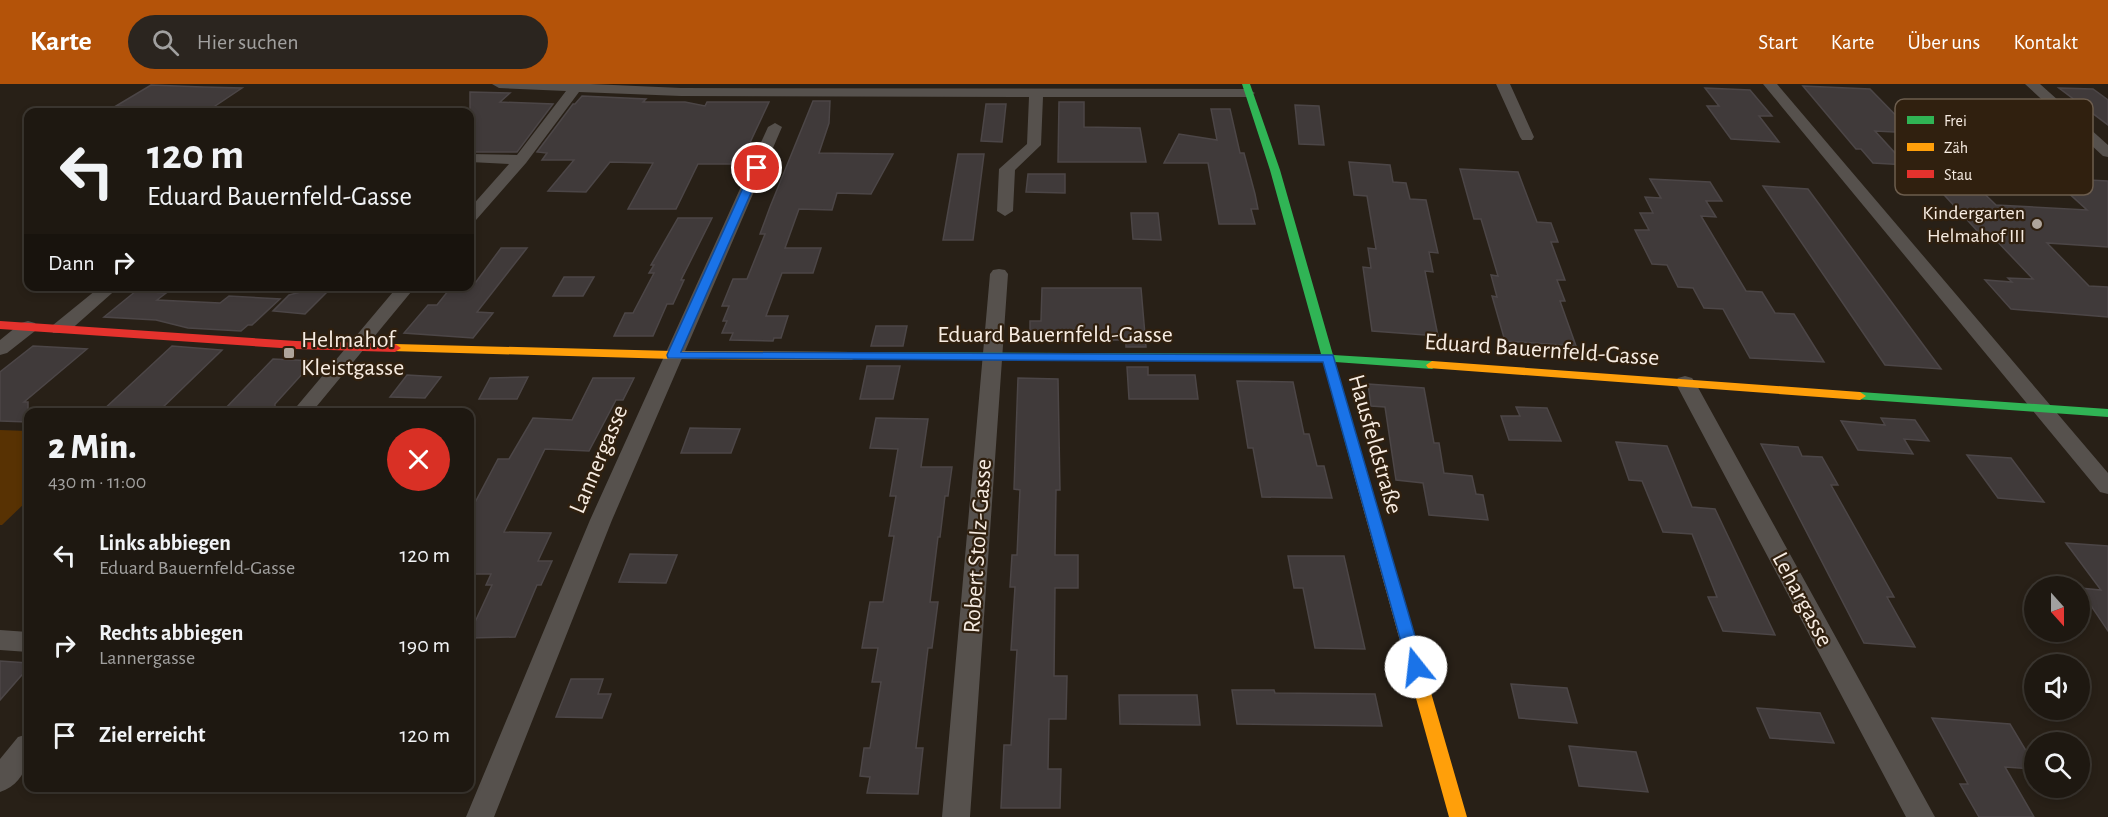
<!DOCTYPE html>
<html lang="de">
<meta charset="utf-8">
<style>
:root{--surface:#1e1811;--page:#2b251f;--text:#f1f3f6;--muted:#a1a09f;--line:#3c3731;--accent:#b45309}
body{margin:0;font-family:"Alegreya Sans",sans-serif;background:var(--page);color:var(--text);height:100vh;display:flex;flex-direction:column;font-size:22px;white-space:nowrap}
*{box-sizing:border-box;margin:0}
p{font-size:20px;color:var(--muted)}
.icon{flex:none;width:33px;height:33px;fill:none;stroke:currentColor;stroke-width:2;stroke-linecap:round;stroke-linejoin:round}
.map{position:relative;flex:1;overflow:hidden}
.details{position:absolute;left:24px;top:324px;width:450px;height:384px;display:flex;flex-direction:column;background:var(--surface);border-radius:12px;box-shadow:0 3px 9px #0003,0 0 0 2px var(--line)}
.details>*{flex:none}
.top-card{position:absolute;left:24px;top:24px;width:450px;height:183px;border-radius:12px;box-shadow:0 3px 9px #0003,0 0 0 2px var(--line);background:#1e1811;color:var(--text);overflow:hidden}
.needle{width:39px;rotate:159deg}
.controls{position:absolute;left:2024px;top:492px;display:grid;gap:12px}
.controls a{display:grid;place-items:center;width:66px;height:66px;border-radius:50%;background:var(--surface);box-shadow:0 3px 9px #0003,0 0 0 2px var(--line);font-size:30px}
.pin{position:absolute;display:grid;place-items:center;width:51px;height:51px;color:#fff;margin:-26px;border:3px solid #fff;border-radius:50%;box-shadow:0 2px 6px #0007}
.me{position:absolute;width:66px;margin:-33px;rotate:344deg;stroke-linejoin:round;filter:drop-shadow(0 0 4px #0008)}
.turn{display:flex;align-items:center;gap:21px;height:126px;padding:0 24px;font-size:27px}
.turn .icon{width:78px;height:78px;stroke-width:2.5}
.turn b{display:block;font-size:42px;line-height:51px}
.then{display:flex;align-items:center;height:57px;padding:0 24px;background:#0003;gap:12px;font-size:22px}
.round{display:grid;place-items:center;flex:none;width:63px;height:63px;border-radius:32px;background:var(--page)}
.head{display:flex;align-items:center;justify-content:space-between;height:102px;padding:0 24px}
h1{font-size:36px;font-weight:800;line-height:45px}
ul{padding:0;list-style:none}
li{display:flex;align-items:center;gap:18px;height:90px;padding:0 24px}
li div{flex:1}
li b{display:block;font-size:22px}
li em{font-style:normal}
header{display:flex;align-items:center;gap:36px;box-sizing:border-box;height:84px;padding:0 30px;background:var(--accent);color:#fff}
header strong{font-size:28px}
nav{display:flex;gap:33px;margin-inline-start:auto;font-size:21px}
.search{width:420px;height:54px;background:var(--page);display:flex;align-items:center;gap:15px;box-sizing:border-box;padding:0 21px;border-radius:33px;color:var(--muted);font-size:22px}
.map>svg:first-child{display:block}
.green{fill:#583203}
.building{fill:#403a3a;stroke:#4c4647;stroke-width:1.5}
.lines{fill:none;stroke-linecap:round;stroke-linejoin:round}
.street{fill:#56514d;fill-rule:evenodd}
.fast{fill:#30b455;fill-rule:evenodd}
.slow{fill:#ff9f0a;fill-rule:evenodd}
.jam{fill:#e5322d;fill-rule:evenodd}
.route{fill:#1a73e8;stroke:#114b97;stroke-width:1.5}
.poi-dot{fill:#afa59b;stroke:#30200f;stroke-width:2}
.labels{text-anchor:middle;stroke-width:4.5;stroke-linejoin:round;paint-order:stroke}
.far-poi-label{font-size:20px;fill:#f7ece2;stroke:#30200f;text-anchor:end}
.street-label{font-size:24px;fill:#f7ece2;stroke:#30200f}
.poi-label{font-size:24px;fill:#f7ece2;stroke:#30200f;text-anchor:start}
.key{fill:#30200f;stroke:#6c5d4e;stroke-width:1.5}
.key-label{font-size:16px;fill:#f7ece2}
</style>
<header>
<strong>Karte</strong>
<div class="search"><svg class="icon" aria-label="search" viewBox="0 0 24 24"><circle cx="10" cy="10" r="6"/><path d="M15 15l6 6"/></svg>Hier suchen</div>
<nav><a>Start</a><a>Karte</a><a>Über uns</a><a>Kontakt</a></nav>
</header>
<div class="map">
<svg width="2108" height="733" viewBox="0 0 2108 733">
<rect width="100%" height="100%" fill="#282017"/>
<path class="green" d="M 0,346 L 28,347 L 28,416 L 2,441 L 0,441 Z"/>
<path class="building" d="M 151,1 L 203,3 L 242,4 L 212,24 L 190,24 L 183,28 L 138,28 L 143,25 L 127,25 L 131,23 L 116,22 Z
M 1803,2 L 1870,5 L 1913,49 L 1875,47 L 1906,81 L 1873,79 L 1861,65 L 1856,65 Z
M 1705,4 L 1750,6 L 1772,32 L 1759,32 L 1779,58 L 1731,55 L 1707,22 L 1719,22 Z
M 2059,4 L 2093,5 L 2108,16 L 2108,41 Z
M 470,8 L 510,9 L 500,18 L 553,20 L 517,68 L 470,68 Z
M 582,12 L 646,15 L 643,18 L 685,18 L 705,22 L 707,18 L 769,18 L 740,80 L 698,80 L 676,125 L 628,125 L 653,79 L 610,78 L 586,108 L 548,107 L 574,76 L 542,76 L 547,69 L 537,68 L 573,20 L 575,20 Z
M 813,17 L 830,17 L 829,39 L 819,69 L 893,70 L 871,110 L 837,109 L 832,126 L 799,125 L 785,164 L 821,164 L 813,189 L 782,189 L 766,232 L 788,232 L 781,254 L 774,254 L 773,257 L 730,256 L 733,249 L 722,249 L 727,237 L 723,237 L 729,222 L 722,222 L 733,195 L 747,195 L 765,150 L 760,150 L 770,123 Z
M 1059,18 L 1084,18 L 1084,43 L 1140,44 L 1146,78 L 1058,78 Z
M 986,20 L 1006,20 L 1002,58 L 981,57 Z
M 1295,21 L 1319,22 L 1324,61 L 1299,60 Z
M 1211,25 L 1230,25 L 1240,69 L 1244,69 L 1255,110 L 1258,125 L 1251,125 L 1255,140 L 1219,140 L 1208,79 L 1164,79 L 1179,50 L 1217,56 Z
M 958,70 L 984,70 L 973,156 L 943,156 Z
M 1349,78 L 1390,81 L 1393,98 L 1406,99 L 1410,115 L 1426,116 L 1438,169 L 1429,168 L 1433,188 L 1425,187 L 1438,252 L 1372,247 L 1363,183 L 1371,184 L 1368,164 L 1376,165 L 1367,112 L 1354,111 Z
M 1460,85 L 1518,88 L 1537,138 L 1551,139 L 1558,158 L 1551,158 L 1565,196 L 1557,196 L 1565,217 L 1560,217 L 1576,262 L 1505,257 L 1492,212 L 1497,213 L 1491,191 L 1498,192 L 1481,135 L 1474,135 Z
M 1923,88 L 1964,90 L 1996,121 L 2087,126 L 2052,94 L 2108,97 L 2108,163 L 2047,159 L 2089,202 L 2108,203 L 2108,233 L 2011,225 L 1985,196 L 2012,198 L 2008,194 L 2033,195 L 1993,153 L 1982,152 Z
M 1028,90 L 1065,90 L 1065,109 L 1026,108 Z
M 1650,95 L 1710,98 L 1722,117 L 1706,117 L 1716,133 L 1701,132 L 1746,207 L 1762,208 L 1775,229 L 1794,230 L 1824,278 L 1750,274 L 1723,225 L 1704,224 L 1693,204 L 1678,203 L 1667,181 L 1652,180 L 1635,146 L 1649,146 L 1640,129 L 1653,129 L 1645,113 L 1661,114 Z
M 1763,102 L 1808,105 L 1941,285 L 1885,281 Z
M 1131,129 L 1158,129 L 1161,156 L 1133,155 Z
M 678,134 L 712,134 L 681,196 L 684,196 L 673,220 L 667,220 L 653,252 L 614,252 L 625,229 L 633,229 L 654,189 L 649,189 L 654,181 L 651,181 Z
M 501,164 L 527,164 L 477,228 L 493,229 L 473,254 L 404,249 L 428,221 L 437,221 L 452,202 L 470,202 L 470,197 L 476,198 Z
M 564,193 L 594,193 L 583,212 L 553,212 Z
M 324,202 L 333,202 L 305,230 L 273,227 L 289,211 Z
M 1042,204 L 1141,204 L 1146,263 L 1126,263 L 1126,256 L 1030,256 L 1030,237 L 1041,237 Z
M 136,207 L 166,209 L 157,216 L 220,219 L 229,212 L 280,215 L 252,241 L 248,241 L 241,247 L 188,244 L 156,236 L 104,233 Z
M 876,242 L 907,242 L 903,262 L 871,262 Z
M 33,262 L 87,265 L 24,318 L 28,318 L 28,338 L 0,337 L 0,288 Z
M 172,262 L 222,266 L 158,328 L 101,328 Z
M 273,275 L 314,277 L 275,320 L 275,328 L 222,328 Z
M 867,282 L 900,282 L 893,315 L 860,315 Z
M 1127,283 L 1148,283 L 1148,291 L 1195,291 L 1198,315 L 1129,315 Z
M 407,291 L 441,293 L 425,314 L 390,313 Z
M 528,293 L 517,315 L 479,315 L 490,294 Z
M 593,294 L 634,294 L 623,316 L 616,316 L 589,367 L 545,365 L 504,448 L 551,449 L 538,477 L 552,477 L 541,501 L 537,501 L 515,553 L 470,554 L 470,549 L 492,501 L 486,501 L 491,490 L 470,490 L 470,428 L 498,375 L 509,375 L 533,334 L 572,336 Z
M 1018,294 L 1058,295 L 1060,406 L 1056,406 L 1055,471 L 1078,471 L 1078,504 L 1055,504 L 1054,592 L 1067,592 L 1066,635 L 1049,635 L 1048,685 L 1061,685 L 1060,724 L 1001,724 L 1004,661 L 1011,661 L 1017,566 L 1011,566 L 1015,503 L 1010,503 L 1012,471 L 1017,471 L 1020,406 L 1014,405 Z
M 1237,297 L 1293,298 L 1304,350 L 1309,350 L 1317,382 L 1324,382 L 1332,414 L 1262,413 L 1253,364 L 1248,364 Z
M 1368,300 L 1424,304 L 1434,359 L 1439,359 L 1444,389 L 1472,392 L 1476,410 L 1483,411 L 1488,436 L 1429,431 L 1423,399 L 1396,396 L 1385,323 L 1371,322 Z
M 1516,323 L 1547,324 L 1561,357 L 1509,356 L 1501,332 L 1520,332 Z
M 876,334 L 928,335 L 921,383 L 952,383 L 948,412 L 945,412 L 940,453 L 938,453 L 930,518 L 938,518 L 932,564 L 928,564 L 916,664 L 923,664 L 918,710 L 867,709 L 870,693 L 860,692 L 864,664 L 870,664 L 881,598 L 872,598 L 878,564 L 862,564 L 870,518 L 883,518 L 894,452 L 889,452 L 896,412 L 890,412 L 898,365 L 870,364 Z
M 1881,334 L 1915,336 L 1929,357 L 1904,355 L 1913,370 L 1858,366 L 1841,337 L 1885,341 Z
M 690,344 L 740,345 L 731,369 L 681,369 Z
M 1616,358 L 1667,362 L 1692,423 L 1715,425 L 1775,551 L 1723,547 L 1708,513 L 1717,513 L 1692,450 L 1663,448 L 1642,397 L 1629,396 Z
M 1761,360 L 1798,363 L 1802,372 L 1822,373 L 1838,401 L 1831,401 L 1894,513 L 1887,513 L 1915,563 L 1864,559 Z
M 1967,371 L 2011,374 L 2044,418 L 1998,414 Z
M 2066,459 L 2108,462 L 2108,547 L 2079,504 L 2101,506 Z
M 630,470 L 677,471 L 666,499 L 619,498 Z
M 1288,472 L 1344,472 L 1365,565 L 1315,564 L 1303,504 L 1294,504 Z
M 0,577 L 28,579 L 28,584 L 0,616 Z
M 571,595 L 603,595 L 598,610 L 611,610 L 602,634 L 556,633 Z
M 1511,600 L 1567,604 L 1577,639 L 1519,634 Z
M 1232,606 L 1274,606 L 1275,609 L 1375,610 L 1382,642 L 1237,640 Z
M 1119,611 L 1197,611 L 1200,641 L 1120,640 Z
M 1757,624 L 1820,629 L 1834,659 L 1770,654 Z
M 1932,634 L 2010,640 L 2034,680 L 2034,685 L 2005,683 L 2034,733 L 1979,733 L 1960,700 L 1968,700 Z
M 1569,662 L 1636,668 L 1648,708 L 1579,702 Z"/>
<g class="lines">
<path class="street" d="M 492,0 L 591,0 L 681,4 L 1248,5 L 1255,9 L 1248,13 L 1043,13 L 1041,61 L 1015,86 L 1013,127 L 1005,132 L 997,127 L 999,85 L 1027,60 L 1029,13 L 681,12 L 579,8 L 526,79 L 476,136 L 470,138 L 470,124 L 509,80 L 470,78 L 470,70 L 517,71 L 566,7 L 499,4 Z
M 1496,0 L 1510,0 L 1534,53 L 1532,56 L 1522,56 L 1520,53 Z
M 1763,0 L 1777,0 L 2108,389 L 2108,410 L 2100,408 Z
M 2025,0 L 2040,0 L 2108,61 L 2108,73 L 2103,72 Z
M 775,39 L 782,43 L 612,436 L 494,733 L 466,733 L 590,436 L 768,43 Z
M 999,185 L 1005,186 L 1008,190 L 970,733 L 942,733 L 990,190 L 993,186 Z
M 101,202 L 120,202 L 67,249 L 53,249 L 51,245 L 53,241 Z
M 398,202 L 416,202 L 312,328 L 292,328 Z
M 28,237 L 35,239 L 37,243 L 35,247 L 7,269 L 0,271 L 0,256 L 21,239 Z
M 1685,292 L 1692,294 L 1695,298 L 1935,733 L 1906,733 L 1675,298 L 1678,294 Z
M 0,546 L 28,548 L 28,568 L 0,566 Z
M 28,650 C 31,674 26,699 0,708 L 0,675 L 18,653 Z"/>
<path class="fast" d="M 1242,0 L 1250,0 L 1280,86 L 1333,271 L 1432,277 L 1438,281 L 1432,285 L 1335,278 L 1366,384 L 1364,387 L 1354,387 L 1352,384 L 1323,278 L 848,275 L 846,272 L 852,268 L 1321,270 L 1270,86 Z
M 1860,308 L 2108,325 L 2108,333 L 1855,315 L 1854,312 L 1855,309 Z"/>
<path class="slow" d="M 395,260 L 673,267 L 852,268 L 858,272 L 852,276 L 673,275 L 391,267 L 389,264 L 391,261 Z
M 1432,277 L 1860,308 L 1866,312 L 1860,316 L 1428,284 L 1426,281 Z
M 1359,379 L 1366,384 L 1467,733 L 1449,733 L 1352,384 Z"/>
<path class="jam" d="M 0,237 L 296,257 L 395,260 L 401,264 L 395,268 L 296,265 L 0,245 Z"/>
</g>
<path class="route" d="M 757,81 L 762,84 L 681,268 L 1333,271 L 1424,583 L 1422,588 L 1416,590 L 1410,588 L 1408,583 L 1323,278 L 668,274 L 667,271 L 752,84 Z"/>
<g class="poi-dot">
<circle cx="2037" cy="140" r="6"/>
<rect x="283" y="263" width="12" height="12" rx="3"/>
</g>
<g class="labels">
<g class="far-poi-label">
<text x="2025" y="135">Kindergarten<tspan x="2025" dy="23">Helmahof III</tspan></text>
</g>
<g class="street-label">
<text x="1055" y="258">Eduard Bauernfeld-Gasse</text>
<text transform="translate(1542 265) rotate(4)" y="8">Eduard Bauernfeld-Gasse</text>
<text transform="translate(1376 360) rotate(74)" y="8">Hausfeldstraße</text>
<text transform="translate(598 375) rotate(-67)" y="8">Lannergasse</text>
<text transform="translate(977 462) rotate(-86)" y="8">Robert Stolz-Gasse</text>
<text transform="translate(1803 515) rotate(62)" y="8">Lehargasse</text>
</g>
<g class="poi-label">
<text x="301" y="263">Helmahof<tspan x="301" dy="28">Kleistgasse</tspan></text>
</g>
</g>
<rect x="1895" y="15" width="198" height="96" rx="9" class="key"/>
<rect x="1907" y="32" width="27" height="8" fill="#30b455"/>
<rect x="1907" y="59" width="27" height="8" fill="#ff9f0a"/>
<rect x="1907" y="86" width="27" height="8" fill="#e5322d"/>
<g class="key-label">
<text x="1944" y="42">Frei</text>
<text x="1944" y="69">Zäh</text>
<text x="1944" y="96">Stau</text>
</g>
</svg>
<div class="controls">
<a><svg class="needle" viewBox="-14 -14 28 28"><path d="M0-13l5 13h-10z" fill="#e53935"/><path d="M0 13l5-13h-10z" fill="#a1a09f"/></svg></a>
<a><svg class="icon" aria-label="sound" viewBox="0 0 24 24"><path d="M4 9h4l5-4v14l-5-4H4zM17 9q2 3 0 6"/></svg></a>
<a><svg class="icon" aria-label="search" viewBox="0 0 24 24"><circle cx="10" cy="10" r="6"/><path d="M15 15l6 6"/></svg></a>
</div>
<div class="pin" style="left:757px;top:84px;background:#d93025"><svg class="icon" aria-label="arrive" viewBox="0 0 24 24"><path d="M6 21V4h12l-3 4 3 4H6"/></svg></div>
<svg class="me" style="left:1416px;top:583px" viewBox="-20 -20 40 40"><circle r="19" fill="#fff"/><path d="M0-13L10 11 0 6-10 11z" fill="#1a73e8"/></svg>
<div class="top-card">
<div class="turn"><svg class="icon" aria-label="left" viewBox="0 0 24 24"><path d="M17 20v-9H6M10 6l-5 5 5 5"/></svg><div><b>120 m</b>Eduard Bauernfeld-Gasse</div></div>
<div class="then">Dann<svg class="icon" aria-label="right" viewBox="0 0 24 24"><path d="M7 20v-9h11M14 6l5 5-5 5"/></svg></div>
</div>
<section class="details">
<div class="head"><div><h1>2 Min.</h1><p>430 m · 11:00</p></div><a class="round" style="background:#d93025;color:#fff"><svg class="icon" aria-label="close" viewBox="0 0 24 24"><path d="M6 6l12 12M18 6L6 18"/></svg></a></div>
<ul>
<li><svg class="icon" aria-label="left" viewBox="0 0 24 24"><path d="M17 20v-9H6M10 6l-5 5 5 5"/></svg><div><b>Links abbiegen</b><p>Eduard Bauernfeld-Gasse</p></div><em>120 m</em></li>
<li><svg class="icon" aria-label="right" viewBox="0 0 24 24"><path d="M7 20v-9h11M14 6l5 5-5 5"/></svg><div><b>Rechts abbiegen</b><p>Lannergasse</p></div><em>190 m</em></li>
<li><svg class="icon" aria-label="arrive" viewBox="0 0 24 24"><path d="M6 21V4h12l-3 4 3 4H6"/></svg><div><b>Ziel erreicht</b></div><em>120 m</em></li>
</ul>
</section>
</div>
